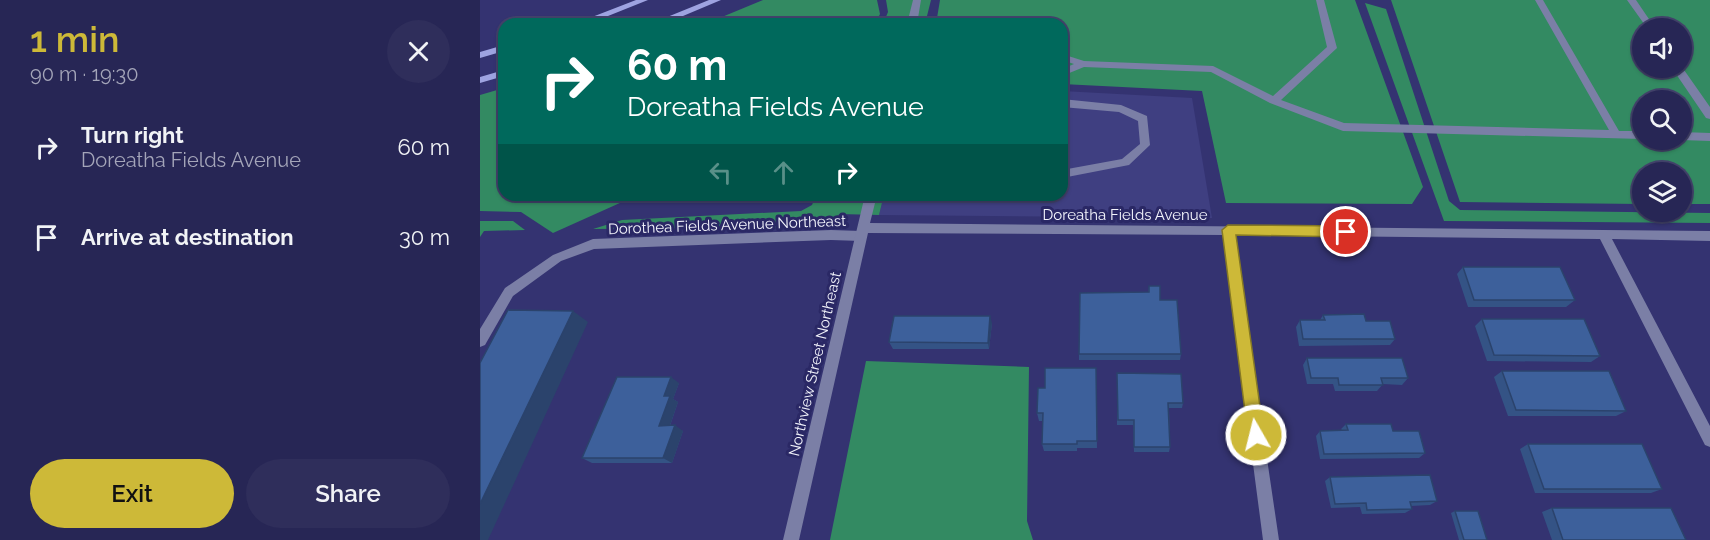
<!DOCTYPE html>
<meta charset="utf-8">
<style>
:root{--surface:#272655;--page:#2f2e5b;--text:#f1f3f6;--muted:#a4a5b9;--line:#43436c;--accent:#cdb938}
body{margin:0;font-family:Raleway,sans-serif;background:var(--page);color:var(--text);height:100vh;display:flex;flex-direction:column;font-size:22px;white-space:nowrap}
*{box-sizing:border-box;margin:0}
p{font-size:20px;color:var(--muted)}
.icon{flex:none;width:33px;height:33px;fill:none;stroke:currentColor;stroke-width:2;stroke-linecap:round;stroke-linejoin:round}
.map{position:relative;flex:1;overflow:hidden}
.side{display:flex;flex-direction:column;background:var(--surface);width:480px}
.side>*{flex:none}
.hud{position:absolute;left:18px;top:18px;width:570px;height:183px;border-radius:18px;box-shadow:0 2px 4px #0004,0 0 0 2px var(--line);background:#00695c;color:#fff;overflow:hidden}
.tools{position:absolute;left:1152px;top:18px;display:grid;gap:12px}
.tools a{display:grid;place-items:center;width:60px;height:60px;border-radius:50%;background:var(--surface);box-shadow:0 2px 4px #0004,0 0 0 2px var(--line);font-size:30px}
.pin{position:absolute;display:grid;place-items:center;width:51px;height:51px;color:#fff;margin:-26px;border:3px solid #fff;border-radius:50%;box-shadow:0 2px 6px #0007}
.me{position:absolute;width:66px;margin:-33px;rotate:352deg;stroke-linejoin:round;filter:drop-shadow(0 0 4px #0008)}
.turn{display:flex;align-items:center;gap:21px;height:126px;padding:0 30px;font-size:27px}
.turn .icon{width:78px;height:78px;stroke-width:2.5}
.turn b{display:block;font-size:42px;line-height:51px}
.lanes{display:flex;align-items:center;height:57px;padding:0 30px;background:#0003;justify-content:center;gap:30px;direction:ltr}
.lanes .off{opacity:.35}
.round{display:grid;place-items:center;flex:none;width:63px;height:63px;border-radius:32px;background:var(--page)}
.overview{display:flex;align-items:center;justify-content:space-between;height:102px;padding:0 30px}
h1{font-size:36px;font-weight:600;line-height:45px;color:var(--accent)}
.primary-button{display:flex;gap:12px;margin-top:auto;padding:12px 30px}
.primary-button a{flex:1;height:69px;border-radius:36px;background:var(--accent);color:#111;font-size:24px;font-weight:600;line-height:69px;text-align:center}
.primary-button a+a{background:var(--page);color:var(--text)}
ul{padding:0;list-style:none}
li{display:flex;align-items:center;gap:18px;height:90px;padding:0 30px}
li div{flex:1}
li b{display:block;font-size:22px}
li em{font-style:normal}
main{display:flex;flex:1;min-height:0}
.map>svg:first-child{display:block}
.built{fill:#3f3f81}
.forest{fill:#338a62;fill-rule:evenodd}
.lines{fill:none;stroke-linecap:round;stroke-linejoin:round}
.service{fill:#7b7fa6;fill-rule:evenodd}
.minor{fill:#7b7fa6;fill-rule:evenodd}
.secondary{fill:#9ea3e1;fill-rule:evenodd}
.wall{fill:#345385}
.shaded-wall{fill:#2b436c}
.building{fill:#3d609b;stroke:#2b436c;stroke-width:1.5}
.route{fill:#cdb938;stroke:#857824;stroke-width:1.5}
.labels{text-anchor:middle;stroke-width:6;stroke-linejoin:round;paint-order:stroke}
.street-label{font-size:15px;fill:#f3f4fc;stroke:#2a2865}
</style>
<main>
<section class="side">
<div class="overview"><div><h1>1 min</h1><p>90 m · 19:30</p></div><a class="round"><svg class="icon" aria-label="close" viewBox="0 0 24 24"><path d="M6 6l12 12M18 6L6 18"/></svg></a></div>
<ul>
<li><svg class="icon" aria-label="right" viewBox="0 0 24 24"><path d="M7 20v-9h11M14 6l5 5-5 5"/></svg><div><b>Turn right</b><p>Doreatha Fields Avenue</p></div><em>60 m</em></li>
<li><svg class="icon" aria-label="arrive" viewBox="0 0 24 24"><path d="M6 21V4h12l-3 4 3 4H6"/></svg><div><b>Arrive at destination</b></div><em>30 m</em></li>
</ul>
<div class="primary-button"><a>Exit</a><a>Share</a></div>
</section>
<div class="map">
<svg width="1230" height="540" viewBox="0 0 1230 540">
<rect width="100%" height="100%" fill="#343371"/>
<path class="built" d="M 582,91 L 712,98 L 732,218 L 399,215 L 404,195 L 582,195 Z"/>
<path class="forest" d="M 283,0 L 397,0 L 400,14 L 395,24 L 225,24 Z
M 406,0 L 451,0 L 445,24 L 403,24 L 408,12 Z
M 460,0 L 875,0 L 943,187 L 932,204 L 746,203 L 722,91 L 582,84 L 582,24 L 456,24 Z
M 911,0 L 1230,0 L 1230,204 L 1202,204 L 1202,172 L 1162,172 L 1162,204 L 980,202 ZM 1162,28 L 1202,28 L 1202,68 L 1162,68 ZM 1162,100 L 1202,100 L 1202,140 L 1162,140 Z
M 885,3 L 906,9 L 969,201 L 980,210 L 1230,213 L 1230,223 L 964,221 Z
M 24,88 L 24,195 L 177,195 L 151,198 L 73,233 L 41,212 L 0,211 L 0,95 Z
M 336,195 L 404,195 L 399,215 L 359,214 L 355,227 L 113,229 L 142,220 L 321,211 L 332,205 Z
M 0,221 L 33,221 L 45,230 L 4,231 L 0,237 Z
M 386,361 L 549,367 L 547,521 L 553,540 L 350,540 Z"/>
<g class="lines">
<path class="service" d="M 836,0 L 844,0 L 857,48 L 801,100 L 864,123 L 1129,130 L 1055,0 L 1063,0 L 1139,131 L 1162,131 L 1162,139 L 863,131 L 790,103 L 731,72 L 604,67 L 582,76 L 582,69 L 594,64 L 582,60 L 582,54 L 604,61 L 733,66 L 793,96 L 847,47 Z
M 1147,0 L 1156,0 L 1175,28 L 1167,28 Z
M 1202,67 L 1230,107 L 1230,119 L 1226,118 L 1192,68 Z
M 582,99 L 641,105 L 667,116 L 670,145 L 649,165 L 582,178 L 582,170 L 642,159 L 660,144 L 658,121 L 639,112 L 582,107 Z
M 1202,132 L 1230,133 L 1230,141 L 1201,140 Z
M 351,230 L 381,231 L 385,233 L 387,236 L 385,239 L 381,241 L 351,240 L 114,249 L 81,261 L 33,296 L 5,345 L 0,347 L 0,329 L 25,288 L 73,255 L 113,239 Z"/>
<path class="minor" d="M 433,0 L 441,0 L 437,24 L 427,24 Z
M 385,195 L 397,195 L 390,223 L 1230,231 L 1230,241 L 1132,239 L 1230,426 L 1230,447 L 1225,445 L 1120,239 L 754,235 L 799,540 L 783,540 L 743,235 L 388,233 L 319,540 L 303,540 Z"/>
<path class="secondary" d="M 156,0 L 168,0 L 108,24 L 94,24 Z
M 229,0 L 241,0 L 184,24 L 170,24 Z
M 24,45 L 24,51 L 0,58 L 0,52 Z
M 24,70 L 24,76 L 0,83 L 0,77 Z"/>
</g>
<path class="wall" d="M 983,267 L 1095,300 L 1086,307 L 988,307 L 977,274 Z
M 669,286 L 680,300 L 701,354 L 700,360 L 599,360 L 599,354 L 668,292 Z
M 843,315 L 886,321 L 915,339 L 910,345 L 819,346 L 816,327 L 820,320 L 840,320 Z
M 1002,319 L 1120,356 L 1111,362 L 1007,361 L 995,326 Z
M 512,323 L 509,349 L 413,349 L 409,342 Z
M 827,358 L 928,378 L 922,385 L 903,384 L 897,391 L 855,391 L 853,384 L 827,384 L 823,365 Z
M 616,368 L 617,448 L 597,448 L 597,451 L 564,451 L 562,444 L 563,421 L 559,421 L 557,413 L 565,388 Z
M 1022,371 L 1146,411 L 1136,416 L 1028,416 L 1014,377 Z
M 637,373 L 703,403 L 702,408 L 689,408 L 690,447 L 689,452 L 654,452 L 653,425 L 637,425 Z
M 199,383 L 193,399 L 198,402 L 190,426 L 203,431 L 192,463 L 112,463 L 102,458 Z
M 866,424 L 913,431 L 945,453 L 939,458 L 840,459 L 836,436 L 840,431 L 862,430 L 861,429 Z
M 1048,444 L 1182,489 L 1171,493 L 1055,493 L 1040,449 Z
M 850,477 L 957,501 L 950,505 L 931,506 L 932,509 L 925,513 L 882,514 L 880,507 L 851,508 L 845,481 Z
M 1072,508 L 1206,540 L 1072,540 L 1062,512 Z
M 975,511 L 1007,540 L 979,540 L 971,513 Z"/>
<path class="shaded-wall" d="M 93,311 L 108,322 L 8,540 L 0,540 L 0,504 Z
M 510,316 L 512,323 L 509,349 L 508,343 Z
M 191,377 L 199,383 L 193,399 L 198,402 L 188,431 L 179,426 L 184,396 Z
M 195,425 L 203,431 L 192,463 L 183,458 Z"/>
<path class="building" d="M 983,267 L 1080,267 L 1095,300 L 994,300 Z
M 669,286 L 680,286 L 680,300 L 697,300 L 701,354 L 599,354 L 600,293 L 669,292 Z
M 28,310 L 93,311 L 0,504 L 0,363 Z
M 884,314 L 886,321 L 910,321 L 915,339 L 823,339 L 820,320 L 845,320 L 843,315 Z
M 414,316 L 510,316 L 508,343 L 409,342 Z
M 1002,319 L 1104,319 L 1120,356 L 1014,355 Z
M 827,358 L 922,358 L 928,378 L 901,378 L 903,385 L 859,385 L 858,378 L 831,378 Z
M 565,368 L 616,368 L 617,441 L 597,441 L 597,444 L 562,444 L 563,413 L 557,413 L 558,388 L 565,388 Z
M 1022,371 L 1129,371 L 1146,411 L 1036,410 Z
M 637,373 L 701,374 L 703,403 L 688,403 L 690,447 L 654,447 L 654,420 L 638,420 Z
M 137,377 L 191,377 L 184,396 L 190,396 L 179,426 L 195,425 L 183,458 L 102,458 Z
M 866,424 L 911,424 L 913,431 L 939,431 L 945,453 L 844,454 L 840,431 L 868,430 Z
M 1048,444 L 1162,444 L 1182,489 L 1064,489 Z
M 950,475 L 957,501 L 930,502 L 932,509 L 887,510 L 886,503 L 855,504 L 850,477 Z
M 1072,508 L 1191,508 L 1206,540 L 1083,540 Z
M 975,511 L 998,511 L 1007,540 L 984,540 Z"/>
<path class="route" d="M 748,225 L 866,226 L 872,232 L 866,237 L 756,235 L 784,435 L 782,440 L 776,443 L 771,440 L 768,435 L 742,230 Z"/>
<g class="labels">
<g class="street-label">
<text x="645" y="220">Doreatha Fields Avenue</text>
<text transform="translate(247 225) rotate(-2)" y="5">Dorothea Fields Avenue Northeast</text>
<text transform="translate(335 364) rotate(-77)" y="5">Northview Street Northeast</text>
</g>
</g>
</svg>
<div class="tools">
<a><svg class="icon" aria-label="sound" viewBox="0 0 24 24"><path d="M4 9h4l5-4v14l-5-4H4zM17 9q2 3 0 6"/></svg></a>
<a><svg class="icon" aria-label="search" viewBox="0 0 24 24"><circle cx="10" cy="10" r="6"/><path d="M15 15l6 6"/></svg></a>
<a><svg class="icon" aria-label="layers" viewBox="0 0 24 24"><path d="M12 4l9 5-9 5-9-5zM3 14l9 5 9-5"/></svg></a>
</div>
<div class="pin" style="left:866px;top:232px;background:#d93025"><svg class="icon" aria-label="arrive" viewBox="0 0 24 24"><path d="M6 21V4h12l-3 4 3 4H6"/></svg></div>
<svg class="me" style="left:776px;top:435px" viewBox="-20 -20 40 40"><circle r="17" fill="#cdb938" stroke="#fff" stroke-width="3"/><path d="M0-11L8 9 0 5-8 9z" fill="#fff"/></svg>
<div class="hud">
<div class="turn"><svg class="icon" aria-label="right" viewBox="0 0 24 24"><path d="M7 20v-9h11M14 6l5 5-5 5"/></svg><div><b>60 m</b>Doreatha Fields Avenue</div></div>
<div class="lanes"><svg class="icon off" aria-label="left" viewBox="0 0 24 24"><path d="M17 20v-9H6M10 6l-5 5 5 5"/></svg><svg class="icon off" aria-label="ahead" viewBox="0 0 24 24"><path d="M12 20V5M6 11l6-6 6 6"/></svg><svg class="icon" aria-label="right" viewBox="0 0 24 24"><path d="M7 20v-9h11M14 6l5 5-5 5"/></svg></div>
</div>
</div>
</main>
